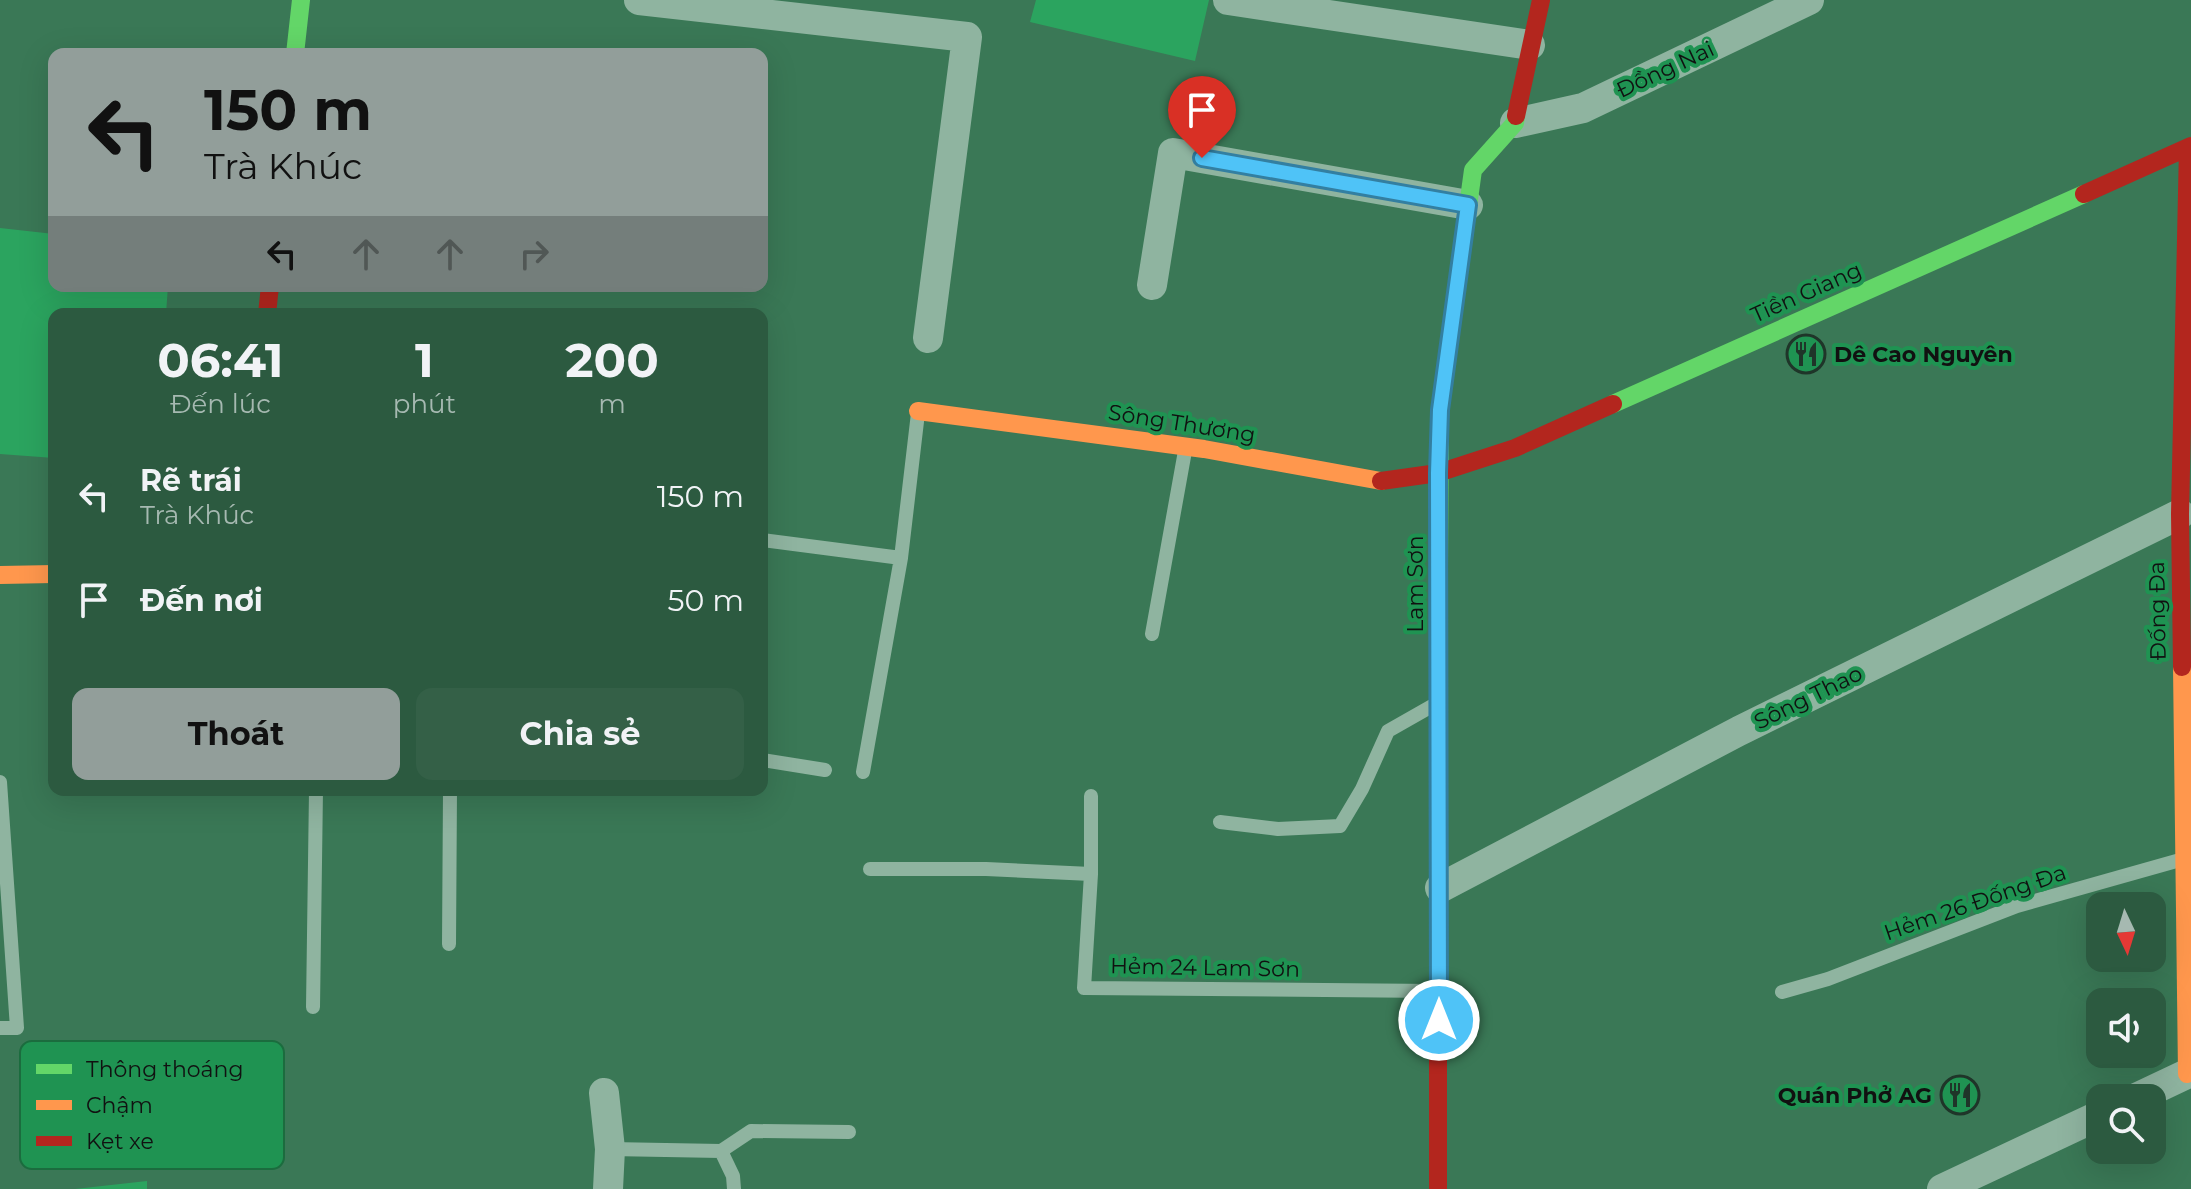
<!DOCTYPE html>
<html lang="vi">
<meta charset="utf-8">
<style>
:root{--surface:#2c5a40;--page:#346047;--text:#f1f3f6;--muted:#a6b9b1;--accent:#929e9a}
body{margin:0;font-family:Montserrat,sans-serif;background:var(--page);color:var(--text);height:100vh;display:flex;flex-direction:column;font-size:30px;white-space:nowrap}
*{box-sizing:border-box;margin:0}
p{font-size:26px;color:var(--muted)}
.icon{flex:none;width:44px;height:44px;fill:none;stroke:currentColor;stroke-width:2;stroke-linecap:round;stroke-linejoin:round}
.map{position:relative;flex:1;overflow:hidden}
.drawer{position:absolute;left:48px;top:308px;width:720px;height:488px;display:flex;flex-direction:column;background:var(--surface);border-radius:16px;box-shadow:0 8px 32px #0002}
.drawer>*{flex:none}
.top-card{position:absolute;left:48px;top:48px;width:720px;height:244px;border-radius:16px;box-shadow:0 8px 32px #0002;background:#929e9a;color:#111;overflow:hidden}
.needle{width:52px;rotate:176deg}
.buttons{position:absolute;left:2086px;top:892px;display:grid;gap:16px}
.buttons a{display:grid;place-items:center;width:80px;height:80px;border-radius:16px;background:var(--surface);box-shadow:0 8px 32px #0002;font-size:40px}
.pin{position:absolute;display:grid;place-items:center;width:68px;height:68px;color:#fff;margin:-82px -34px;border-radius:50% 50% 50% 0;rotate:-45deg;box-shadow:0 0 8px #0007}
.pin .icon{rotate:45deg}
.me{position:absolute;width:88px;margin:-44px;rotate:0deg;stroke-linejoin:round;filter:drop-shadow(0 0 6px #0008)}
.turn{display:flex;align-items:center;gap:28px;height:168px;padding:0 24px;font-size:36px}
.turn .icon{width:104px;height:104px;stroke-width:2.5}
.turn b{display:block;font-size:56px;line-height:68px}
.lanes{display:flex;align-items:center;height:76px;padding:0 24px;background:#0003;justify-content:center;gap:40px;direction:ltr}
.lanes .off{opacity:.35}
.eta{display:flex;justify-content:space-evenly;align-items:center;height:136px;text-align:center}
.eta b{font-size:48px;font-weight:700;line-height:56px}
.button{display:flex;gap:16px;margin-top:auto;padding:16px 24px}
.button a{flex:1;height:92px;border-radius:16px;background:var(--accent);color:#111;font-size:32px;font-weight:700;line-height:92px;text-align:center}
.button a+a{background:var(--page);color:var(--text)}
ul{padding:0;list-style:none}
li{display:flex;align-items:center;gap:24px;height:104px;padding:0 24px}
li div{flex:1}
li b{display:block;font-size:30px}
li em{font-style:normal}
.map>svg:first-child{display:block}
.green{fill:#2ba45f}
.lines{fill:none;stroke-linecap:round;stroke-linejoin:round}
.lane{stroke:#8fb4a0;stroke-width:14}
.street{stroke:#8fb4a0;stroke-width:30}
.fast{stroke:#63d668;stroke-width:18}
.slow{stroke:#ff974d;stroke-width:18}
.jam{stroke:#b3261e;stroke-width:18}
.route-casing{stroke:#337fa1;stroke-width:20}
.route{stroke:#4fc3f7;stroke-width:14}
.labels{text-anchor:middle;stroke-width:8;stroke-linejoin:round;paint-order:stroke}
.street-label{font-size:22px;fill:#111;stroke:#1f9352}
.poi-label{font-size:22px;font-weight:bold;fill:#111;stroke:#1f9352;text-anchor:start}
.key{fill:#1f9352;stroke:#1b6c3e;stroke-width:2}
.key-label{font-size:22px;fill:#111}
</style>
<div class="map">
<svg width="2191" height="1189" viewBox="0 0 2191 1189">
<rect width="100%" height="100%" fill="#3a7856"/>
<path class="green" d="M 1036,0 L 1209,0 L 1195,61 L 1030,22 Z
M 0,228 L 54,234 L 54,286 L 168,286 L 166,314 L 54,314 L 54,458 L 0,454 Z
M 147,1181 L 147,1189 L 75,1189 Z"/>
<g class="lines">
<path class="lane" d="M 762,540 L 901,558
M 1152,634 L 1185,451
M 762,760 L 825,770
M 863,772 L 901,558 L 918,413
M 0,782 L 17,1028 L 0,1028
M 1091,796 L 1091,874 L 1084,988 L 1435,991
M 1220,822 L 1278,829 L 1340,826 L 1362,789 L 1388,731 L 1432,706
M 870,869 L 986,869 L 1091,874
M 449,944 L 450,790
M 1782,992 L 1828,979 L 2017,906 L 2180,860
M 313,1007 L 316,790
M 610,1149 L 721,1151 L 751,1131 L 849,1132
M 721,1151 L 733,1176 L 734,1189"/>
<path class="street" d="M 639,0 L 967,37 L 928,338
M 1228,0 L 1530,45
M 1515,123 L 1583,108 L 1809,0
M 1152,285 L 1173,153 L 1468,205
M 1440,888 L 1739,731 L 2180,514
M 604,1093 L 610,1149 L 608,1189
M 2136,1098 L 2191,1072
M 1942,1189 L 2100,1115"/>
<path class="fast" d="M 295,54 L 301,0
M 1613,404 L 2084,194
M 1438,724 L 1440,410 L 1473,170 L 1515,123 L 1516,116"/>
<path class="slow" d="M 918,411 L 1204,449 L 1381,481
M 0,575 L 54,574
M 2182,667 L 2187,1074"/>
<path class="jam" d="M 1516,116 L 1541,0
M 2084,194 L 2191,146
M 267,314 L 270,286
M 1381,481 L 1438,473 L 1515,448 L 1613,404
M 2182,667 L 2180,514 L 2188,148
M 1438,724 L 1438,1189"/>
</g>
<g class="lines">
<g class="route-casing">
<path id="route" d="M 1202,158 L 1468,205 L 1440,410 L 1438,473 L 1439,1020"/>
</g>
<use href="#route" class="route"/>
</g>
<defs>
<g id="restaurant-ring" transform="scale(2)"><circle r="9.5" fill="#1f9352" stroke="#1f3529" stroke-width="1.5"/><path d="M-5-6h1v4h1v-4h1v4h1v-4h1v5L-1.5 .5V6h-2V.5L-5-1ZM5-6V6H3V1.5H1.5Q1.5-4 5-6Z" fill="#1f3529"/></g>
</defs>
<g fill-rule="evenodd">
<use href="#restaurant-ring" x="1806" y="354"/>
<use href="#restaurant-ring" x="1960" y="1095"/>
</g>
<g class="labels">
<g class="street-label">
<text transform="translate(1665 69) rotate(-25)" y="8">Đồng Nai</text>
<text transform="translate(1806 292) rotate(-24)" y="8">Tiền Giang</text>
<text transform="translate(1182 423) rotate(9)" y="8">Sông Thương</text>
<text transform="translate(1415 584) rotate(-90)" y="8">Lam Sơn</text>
<text transform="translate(2157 611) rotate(-91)" y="8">Đống Đa</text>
<text transform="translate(1808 697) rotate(-26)" y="8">Sông Thao</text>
<text transform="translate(1975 902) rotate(-19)" y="8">Hẻm 26 Đống Đa</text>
<text transform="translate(1205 967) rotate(1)" y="8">Hẻm 24 Lam Sơn</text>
</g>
<g class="poi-label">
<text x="1834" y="362">Dê Cao Nguyên</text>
<text x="1932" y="1103" text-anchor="end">Quán Phở AG</text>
</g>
</g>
<rect x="20" y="1041" width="264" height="128" rx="12" class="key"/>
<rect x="36" y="1064" width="36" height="10" fill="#63d668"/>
<rect x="36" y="1100" width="36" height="10" fill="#ff974d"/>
<rect x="36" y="1136" width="36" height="10" fill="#b3261e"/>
<g class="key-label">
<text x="86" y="1077">Thông thoáng</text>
<text x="86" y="1113">Chậm</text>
<text x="86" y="1149">Kẹt xe</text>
</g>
</svg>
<div class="buttons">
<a><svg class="needle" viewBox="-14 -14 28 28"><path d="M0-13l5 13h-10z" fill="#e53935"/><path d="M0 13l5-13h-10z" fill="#a6b9b1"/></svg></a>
<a><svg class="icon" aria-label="sound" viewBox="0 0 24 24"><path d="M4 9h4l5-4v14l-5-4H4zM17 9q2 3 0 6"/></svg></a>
<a><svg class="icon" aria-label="search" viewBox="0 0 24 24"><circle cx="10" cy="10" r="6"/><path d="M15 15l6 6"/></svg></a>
</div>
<div class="pin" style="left:1202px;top:158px;background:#d93025"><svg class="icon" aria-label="arrive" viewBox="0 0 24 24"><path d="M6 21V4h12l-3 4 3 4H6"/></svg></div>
<svg class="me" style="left:1439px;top:1020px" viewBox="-20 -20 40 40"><circle r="17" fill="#4fc3f7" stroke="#fff" stroke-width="3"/><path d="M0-11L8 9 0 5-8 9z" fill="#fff"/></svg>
<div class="top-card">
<div class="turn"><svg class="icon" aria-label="left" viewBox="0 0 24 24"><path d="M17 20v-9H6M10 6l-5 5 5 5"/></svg><div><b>150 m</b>Trà Khúc</div></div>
<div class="lanes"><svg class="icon" aria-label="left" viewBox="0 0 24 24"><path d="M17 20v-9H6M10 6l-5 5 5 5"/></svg><svg class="icon off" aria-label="ahead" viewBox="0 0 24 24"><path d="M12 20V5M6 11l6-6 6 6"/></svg><svg class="icon off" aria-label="ahead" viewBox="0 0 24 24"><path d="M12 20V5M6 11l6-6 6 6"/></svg><svg class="icon off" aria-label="right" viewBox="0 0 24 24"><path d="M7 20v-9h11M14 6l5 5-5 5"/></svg></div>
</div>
<section class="drawer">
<div class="eta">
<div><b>06:41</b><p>Đến lúc</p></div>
<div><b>1</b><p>phút</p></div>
<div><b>200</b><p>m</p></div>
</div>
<ul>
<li><svg class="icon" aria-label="left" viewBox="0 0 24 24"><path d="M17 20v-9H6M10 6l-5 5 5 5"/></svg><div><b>Rẽ trái</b><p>Trà Khúc</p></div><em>150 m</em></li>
<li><svg class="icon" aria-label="arrive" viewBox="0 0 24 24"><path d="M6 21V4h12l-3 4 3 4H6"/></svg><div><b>Đến nơi</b></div><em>50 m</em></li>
</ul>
<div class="button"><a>Thoát</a><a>Chia sẻ</a></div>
</section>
</div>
